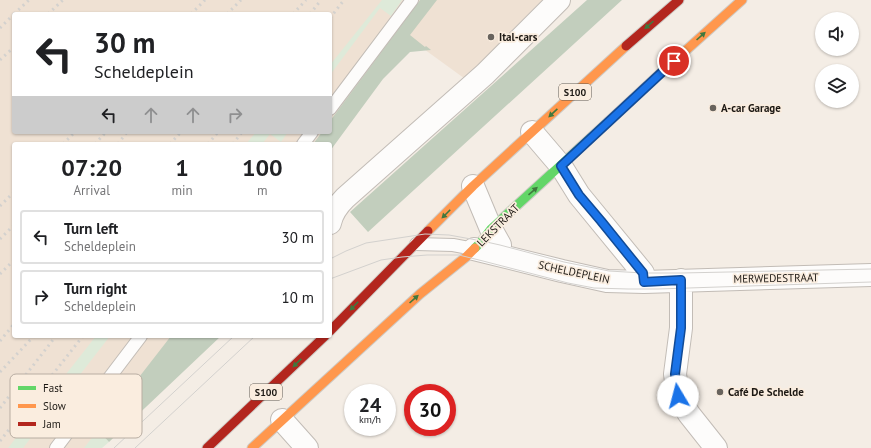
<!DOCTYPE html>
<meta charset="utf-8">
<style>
:root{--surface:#fff;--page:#f2f2f2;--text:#202124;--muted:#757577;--line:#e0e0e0}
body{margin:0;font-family:"PT Sans",sans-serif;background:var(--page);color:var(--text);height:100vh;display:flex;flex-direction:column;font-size:15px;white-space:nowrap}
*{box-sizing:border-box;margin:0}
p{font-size:13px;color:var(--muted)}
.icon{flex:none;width:22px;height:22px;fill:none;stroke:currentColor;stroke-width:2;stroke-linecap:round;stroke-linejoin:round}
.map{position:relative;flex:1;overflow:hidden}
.drawer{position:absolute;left:12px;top:142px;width:320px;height:196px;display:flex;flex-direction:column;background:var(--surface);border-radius:4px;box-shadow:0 1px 3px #0004}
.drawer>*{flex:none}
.hud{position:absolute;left:12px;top:12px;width:320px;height:122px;border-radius:4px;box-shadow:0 1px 3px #0004;background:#fff;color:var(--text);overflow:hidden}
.buttons{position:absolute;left:815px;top:12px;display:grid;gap:8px}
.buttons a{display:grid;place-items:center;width:44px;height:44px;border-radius:50%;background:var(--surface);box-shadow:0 1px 3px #0004;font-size:20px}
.speed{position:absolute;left:344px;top:384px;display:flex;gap:8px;font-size:20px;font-weight:700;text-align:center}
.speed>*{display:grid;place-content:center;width:52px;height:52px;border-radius:50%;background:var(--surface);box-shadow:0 1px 3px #0004;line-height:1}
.speed small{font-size:10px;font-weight:400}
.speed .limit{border:6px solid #d22;background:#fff;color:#111}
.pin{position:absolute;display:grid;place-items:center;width:34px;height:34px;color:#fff;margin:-17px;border:2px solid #fff;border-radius:50%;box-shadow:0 1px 4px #0007}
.me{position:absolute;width:44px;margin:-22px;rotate:352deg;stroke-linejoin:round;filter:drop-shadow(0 0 3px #0008)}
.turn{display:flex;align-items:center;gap:14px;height:84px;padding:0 16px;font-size:18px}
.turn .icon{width:52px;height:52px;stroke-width:2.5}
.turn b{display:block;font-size:28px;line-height:34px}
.lanes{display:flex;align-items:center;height:38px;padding:0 16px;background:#0003;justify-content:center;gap:20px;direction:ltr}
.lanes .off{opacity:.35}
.eta{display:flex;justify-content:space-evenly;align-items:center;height:68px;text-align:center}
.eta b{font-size:24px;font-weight:700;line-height:28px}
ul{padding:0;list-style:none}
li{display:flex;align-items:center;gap:12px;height:54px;margin:0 8px 6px;padding:0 8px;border:2px solid var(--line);border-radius:4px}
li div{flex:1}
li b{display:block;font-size:15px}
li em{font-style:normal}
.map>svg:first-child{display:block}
.built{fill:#efe1d3}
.green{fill:#deead9}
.forest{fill:#c2cebd}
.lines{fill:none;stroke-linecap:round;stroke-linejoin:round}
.lane-casing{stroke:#c2bcb6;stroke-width:14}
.street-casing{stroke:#c2bcb6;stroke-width:24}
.fast-casing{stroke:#cecbc6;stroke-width:11}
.slow-casing{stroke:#cecbc6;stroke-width:11}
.jam-casing{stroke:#cecbc6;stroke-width:11}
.lane{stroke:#fdfcfb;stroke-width:12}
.street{stroke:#fdfcfb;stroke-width:22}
.fast{stroke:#63d668;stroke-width:9}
.slow{stroke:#ff974d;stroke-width:9}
.jam{stroke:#b3261e;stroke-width:9}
.tram{stroke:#d3d1ce;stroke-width:1}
.rail{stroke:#d3d1ce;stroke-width:3;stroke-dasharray:2 4;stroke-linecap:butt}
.oneway{fill:#40783e}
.route-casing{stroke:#114b97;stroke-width:10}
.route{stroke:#1a73e8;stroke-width:7}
.poi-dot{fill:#68635d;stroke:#faeddf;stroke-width:1.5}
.labels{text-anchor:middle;stroke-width:3.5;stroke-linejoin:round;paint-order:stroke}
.shield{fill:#faeddf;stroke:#5f5951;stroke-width:1}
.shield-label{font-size:10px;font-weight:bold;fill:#1d1914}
.poi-label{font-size:11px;font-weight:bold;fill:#1d1914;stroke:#faeddf;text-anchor:start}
.street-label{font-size:11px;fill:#1d1914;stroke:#faeddf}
.key{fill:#faeddf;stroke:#b8ada2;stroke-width:1}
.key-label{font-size:11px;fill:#1d1914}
</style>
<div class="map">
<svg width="871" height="448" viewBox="0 0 871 448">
<rect width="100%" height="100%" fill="#f4ede5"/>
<path class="built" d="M 0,0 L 549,0 L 468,81 L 399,31 L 330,129 L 330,14 L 14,14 L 14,132 L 328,132 L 319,144 L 14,144 L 14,336 L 177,336 L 91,448 L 0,448 Z"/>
<path class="green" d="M 382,0 L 402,0 L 391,16 L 380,8 L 330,75 L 330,65 Z
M 256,132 L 288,132 L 281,142 L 270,134 L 262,144 L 246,144 Z
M 96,336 L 110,336 L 23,448 L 8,448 Z
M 98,430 L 109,442 L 102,448 L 84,448 Z"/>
<path class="forest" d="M 420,0 L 437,0 L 410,35 L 425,47 L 426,46 L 431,50 L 410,52 L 383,79 L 330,151 L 330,144 L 313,144 L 322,132 L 330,132 L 330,121 Z
M 587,0 L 622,0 L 368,232 L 350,212 Z
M 171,336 L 221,336 L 109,442 L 98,430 Z"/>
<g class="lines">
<g class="lane-casing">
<path id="lane" d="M 330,109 L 412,0
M 303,144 L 312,132
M 416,244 L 453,245 L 474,249
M 56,448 L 141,336"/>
</g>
<g class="street-casing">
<path id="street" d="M 532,132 L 561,166 L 579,195 L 643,273 L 644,282
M 473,186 L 491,229 L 500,245
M 330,223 C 332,213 338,205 345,198 L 485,74 L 559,0
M 474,249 L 562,271 L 607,281 L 644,282 L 871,275
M 681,280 L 681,328 L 675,374 L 678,396 L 689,414 L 716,448
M 282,420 L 307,448"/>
</g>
<g class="fast-casing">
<path id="fast" d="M 475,248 L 482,241 L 491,229 L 608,122"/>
</g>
<g class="slow-casing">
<path id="slow" d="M 608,122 L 664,70 L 742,0
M 428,231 L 473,186 L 626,46
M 252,448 L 420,294 L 466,257 L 475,248"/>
</g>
<g class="jam-casing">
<path id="jam" d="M 626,46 L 679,0
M 330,331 L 428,231
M 207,448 L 325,336"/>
</g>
<use href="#lane" class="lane"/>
<use href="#street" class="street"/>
<use href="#fast" class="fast"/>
<use href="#slow" class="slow"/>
<use href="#jam" class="jam"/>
<path class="tram" d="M 330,259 L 346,251 L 366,243 L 425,234 L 449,235 L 482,241 L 500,245 L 564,262 L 609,271 L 643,273 L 681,273 L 871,269
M 330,279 L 381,260 L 402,257 L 427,255 L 459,255 L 483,261 L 568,283 L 594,288 L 628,289 L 658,289 L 871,282
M 114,448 L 234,336
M 135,448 L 255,336"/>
<path class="rail" d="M 14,14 L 29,0
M 48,14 L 63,0
M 191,14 L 205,0
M 227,14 L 241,0
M 293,14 L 306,0
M 310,14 L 321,0
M 330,18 L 344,0
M 0,28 L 14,14
M 0,60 L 14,47
M 63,144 L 75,132
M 95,144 L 106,132
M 118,144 L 127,132
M 170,144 L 181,132
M 208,144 L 218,132
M 233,144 L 242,132
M 0,206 L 14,192
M 0,239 L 14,225
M 0,274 L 14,260
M 0,341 L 14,324
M 0,372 L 34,336
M 0,408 L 56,336
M 0,441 L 83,336"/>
</g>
<defs><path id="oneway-solid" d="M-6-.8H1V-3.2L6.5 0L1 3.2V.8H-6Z"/></defs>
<g class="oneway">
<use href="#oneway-solid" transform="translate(649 25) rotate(138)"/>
<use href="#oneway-solid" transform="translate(701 36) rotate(-42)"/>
<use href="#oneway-solid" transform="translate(553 113) rotate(137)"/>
<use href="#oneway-solid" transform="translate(533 191) rotate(-41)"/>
<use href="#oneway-solid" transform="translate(446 214) rotate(135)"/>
<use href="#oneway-solid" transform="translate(414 299) rotate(-42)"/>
<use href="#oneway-solid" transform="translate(354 306) rotate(134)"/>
<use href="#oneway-solid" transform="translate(297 363) rotate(136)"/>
</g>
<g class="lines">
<g class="route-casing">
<path id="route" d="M 674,61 L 561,166 L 579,195 L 601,221 L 643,273 L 644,282 L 681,280 L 681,328 L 675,374 L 678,396"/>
</g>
<use href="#route" class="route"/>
</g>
<g class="poi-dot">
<circle cx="491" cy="37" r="4"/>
<circle cx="713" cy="108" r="4"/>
<circle cx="720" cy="392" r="4"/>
</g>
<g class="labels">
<g class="shield">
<rect x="559" y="84" width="32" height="16" rx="3"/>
<rect x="250" y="384" width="32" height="16" rx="3"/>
</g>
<g class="shield-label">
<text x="575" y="96">S100</text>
<text x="266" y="396">S100</text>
</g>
<g class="poi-label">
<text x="499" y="41">Ital-cars</text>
<text x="721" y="112">A-car Garage</text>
<text x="728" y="396">Café De Schelde</text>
</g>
<g class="street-label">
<text transform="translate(498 225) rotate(-45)" y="4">LEKSTRAAT</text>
<text transform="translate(574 272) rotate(12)" y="4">SCHELDEPLEIN</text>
<text transform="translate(776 278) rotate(-1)" y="4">MERWEDESTRAAT</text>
</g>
</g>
<rect x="10" y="374" width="132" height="64" rx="6" class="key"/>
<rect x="18" y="386" width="18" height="4" fill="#63d668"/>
<rect x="18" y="404" width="18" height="4" fill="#ff974d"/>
<rect x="18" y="422" width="18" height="4" fill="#b3261e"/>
<g class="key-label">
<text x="43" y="392">Fast</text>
<text x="43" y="410">Slow</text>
<text x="43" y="428">Jam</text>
</g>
</svg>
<div class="buttons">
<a><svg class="icon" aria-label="sound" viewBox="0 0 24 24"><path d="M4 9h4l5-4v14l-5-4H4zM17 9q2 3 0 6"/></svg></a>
<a><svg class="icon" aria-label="layers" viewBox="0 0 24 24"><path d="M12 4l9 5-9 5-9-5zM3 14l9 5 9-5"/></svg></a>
</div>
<div class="speed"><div>24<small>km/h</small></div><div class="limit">30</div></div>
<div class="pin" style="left:674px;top:61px;background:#d93025"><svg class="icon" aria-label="arrive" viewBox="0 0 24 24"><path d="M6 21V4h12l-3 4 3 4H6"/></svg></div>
<svg class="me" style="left:678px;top:396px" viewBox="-20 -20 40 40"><circle r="19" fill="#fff"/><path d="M0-13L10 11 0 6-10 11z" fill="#1a73e8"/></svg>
<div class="hud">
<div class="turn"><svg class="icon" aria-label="left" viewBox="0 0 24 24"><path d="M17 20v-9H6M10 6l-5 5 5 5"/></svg><div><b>30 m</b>Scheldeplein</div></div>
<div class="lanes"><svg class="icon" aria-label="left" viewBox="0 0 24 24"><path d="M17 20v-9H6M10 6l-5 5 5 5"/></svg><svg class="icon off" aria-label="ahead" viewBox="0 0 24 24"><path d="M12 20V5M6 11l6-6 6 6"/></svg><svg class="icon off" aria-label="ahead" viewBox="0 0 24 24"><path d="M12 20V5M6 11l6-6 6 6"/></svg><svg class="icon off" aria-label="right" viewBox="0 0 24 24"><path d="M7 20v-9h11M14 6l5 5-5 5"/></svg></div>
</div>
<section class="drawer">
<div class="eta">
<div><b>07:20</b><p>Arrival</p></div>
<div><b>1</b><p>min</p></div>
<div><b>100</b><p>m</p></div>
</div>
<ul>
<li><svg class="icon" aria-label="left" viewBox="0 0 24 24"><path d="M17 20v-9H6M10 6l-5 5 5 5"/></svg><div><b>Turn left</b><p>Scheldeplein</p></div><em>30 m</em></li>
<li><svg class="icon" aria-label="right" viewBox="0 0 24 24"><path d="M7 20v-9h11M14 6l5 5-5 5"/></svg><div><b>Turn right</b><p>Scheldeplein</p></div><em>10 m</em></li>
</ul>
</section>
</div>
